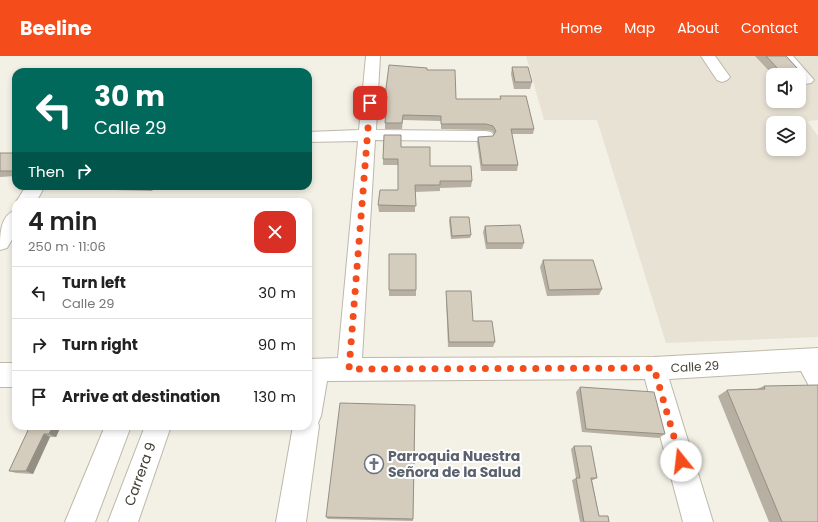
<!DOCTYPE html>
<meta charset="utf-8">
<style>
:root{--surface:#fff;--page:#f2f2f2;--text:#222;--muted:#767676;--line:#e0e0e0;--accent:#f54c1b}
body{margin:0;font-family:Poppins,sans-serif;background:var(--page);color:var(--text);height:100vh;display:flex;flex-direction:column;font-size:15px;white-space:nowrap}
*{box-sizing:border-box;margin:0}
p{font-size:13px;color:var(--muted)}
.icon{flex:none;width:22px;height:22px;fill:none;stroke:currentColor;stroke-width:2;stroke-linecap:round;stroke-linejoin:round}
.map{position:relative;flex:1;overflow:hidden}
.side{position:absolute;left:12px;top:142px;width:300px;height:232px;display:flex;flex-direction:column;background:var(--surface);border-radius:12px;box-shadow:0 2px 6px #0003}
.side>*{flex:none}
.top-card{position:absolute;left:12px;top:12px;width:300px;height:122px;border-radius:12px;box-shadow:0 2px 6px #0003;background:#00695c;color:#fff;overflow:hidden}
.controls{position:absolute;left:766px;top:12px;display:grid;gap:8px}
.controls a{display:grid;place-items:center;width:40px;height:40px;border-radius:8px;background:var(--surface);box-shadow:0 2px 6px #0003;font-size:20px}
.pin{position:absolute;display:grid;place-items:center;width:34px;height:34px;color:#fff;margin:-17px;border-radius:8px;box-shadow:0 2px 6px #0006}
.me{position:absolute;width:44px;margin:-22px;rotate:344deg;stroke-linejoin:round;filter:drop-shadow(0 0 3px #0008)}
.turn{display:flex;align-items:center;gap:14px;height:84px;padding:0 16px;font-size:18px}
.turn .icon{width:52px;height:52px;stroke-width:2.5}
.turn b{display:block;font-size:28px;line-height:34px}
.then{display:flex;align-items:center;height:38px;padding:0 16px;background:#0003;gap:8px;font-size:15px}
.round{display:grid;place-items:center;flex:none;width:42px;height:42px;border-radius:12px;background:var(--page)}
.headline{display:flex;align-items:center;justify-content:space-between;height:68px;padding:0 16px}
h1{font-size:24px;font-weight:600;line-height:30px}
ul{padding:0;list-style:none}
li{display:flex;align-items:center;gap:12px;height:52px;padding:0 16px;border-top:1px solid var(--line)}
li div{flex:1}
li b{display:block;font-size:15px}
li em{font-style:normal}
header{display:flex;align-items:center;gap:24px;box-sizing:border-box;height:56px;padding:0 20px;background:var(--accent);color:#fff}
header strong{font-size:19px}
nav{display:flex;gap:22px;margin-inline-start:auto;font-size:14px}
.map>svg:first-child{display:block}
.residential{fill:#e7e2d4;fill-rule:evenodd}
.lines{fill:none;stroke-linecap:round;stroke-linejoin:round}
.minor-casing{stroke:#beb8a9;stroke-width:2}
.minor{fill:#fff;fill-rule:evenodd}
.wall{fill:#b6afa2}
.shaded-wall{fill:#948f84}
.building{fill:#d4ccbc;stroke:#948f84}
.route{stroke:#f54c1b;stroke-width:7;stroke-dasharray:0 12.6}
.labels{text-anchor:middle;stroke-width:4;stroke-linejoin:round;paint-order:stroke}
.street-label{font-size:12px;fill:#454036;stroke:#fff}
.near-worship-label{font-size:14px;font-weight:bold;fill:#5b616d;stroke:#fff;text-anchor:start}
.near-street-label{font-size:14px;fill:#454036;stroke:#fff}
</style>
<header>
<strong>Beeline</strong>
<nav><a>Home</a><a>Map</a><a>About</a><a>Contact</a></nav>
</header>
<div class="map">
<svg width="818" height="466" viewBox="0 0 818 466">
<rect width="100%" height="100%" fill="#f3f0e6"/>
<path class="residential" d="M 526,0 L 818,0 L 818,64 L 807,65 L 818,80 L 818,281 L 666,287 L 597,64 L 544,64 ZM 773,19 L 799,19 L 799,45 L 773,45 ZM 773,67 L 799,67 L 799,93 L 773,93 Z"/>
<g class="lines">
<g class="minor-casing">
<path id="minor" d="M 366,0 L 380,0 L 376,74 L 485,75 L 491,76 L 494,80 L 491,84 L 485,85 L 375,84 L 362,302 L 654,301 L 818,292 L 818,334 L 809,330 L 801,315 L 669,323 L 713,466 L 683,466 L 645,323 L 327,325 L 321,360 L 318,367 L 319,370 L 306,466 L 276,466 L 293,370 L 308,370 L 308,303 L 338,302 L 358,85 L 308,86 L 308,76 L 359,74 Z
M 701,0 L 715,0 L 730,21 L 727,24 L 722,26 L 717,24 Z
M 778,0 L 793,0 L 814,24 L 811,27 C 807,28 802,29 799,25 L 799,19 L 794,19 Z
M 26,130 L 45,130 L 36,146 L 16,146 Z
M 16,154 L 16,177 L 7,192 L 0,194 C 0,178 0,159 16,154 Z
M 0,307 L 16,307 L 16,331 L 0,331 Z
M 105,370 L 131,370 L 95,466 L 65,466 Z
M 145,370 L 171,370 L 138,466 L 108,466 Z"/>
</g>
<use href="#minor" class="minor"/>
</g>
<path class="wall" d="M 755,0 L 786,0 L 798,13 L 794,19 L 773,19 Z
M 512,11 L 532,26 L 530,33 L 514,33 L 511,18 Z
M 427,14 L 456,43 L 500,43 L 500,40 L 534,73 L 533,78 L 512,78 L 518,109 L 517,115 L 481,115 L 477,86 L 478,81 L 493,80 L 494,78 L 492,75 L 485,74 L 441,73 L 441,65 L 403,64 L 402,73 L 385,73 L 385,67 L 387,45 L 385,45 L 385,40 Z
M 401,79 L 401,91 L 430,110 L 472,125 L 471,131 L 440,132 L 440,135 L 415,136 L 415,156 L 379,156 L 378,149 L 398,134 L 398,109 L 383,109 L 383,103 Z
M 0,97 L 16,97 L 16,120 L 0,121 Z
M 112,130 L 154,130 L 152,135 L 115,134 Z
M 450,161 L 471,179 L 470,182 L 451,183 L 449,165 Z
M 485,170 L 524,187 L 522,193 L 486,193 L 483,176 Z
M 416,198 L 416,240 L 389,240 L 389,234 Z
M 543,204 L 602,233 L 599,239 L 547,240 L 540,211 Z
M 446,235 L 473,265 L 495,286 L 493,291 L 448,291 L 446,241 Z
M 764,330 L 818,466 L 769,466 L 718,340 L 727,334 L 757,333 Z
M 580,331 L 665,378 L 659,382 L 582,376 L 576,336 Z
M 415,349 L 413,465 L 328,463 L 326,461 Z
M 30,370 L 61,370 L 56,381 L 50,381 L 33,418 L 16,417 L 9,415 Z
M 574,390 L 597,422 L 593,424 L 592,424 L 599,460 L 609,466 L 580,466 L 572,424 L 576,422 L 571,393 Z"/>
<path class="shaded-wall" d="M 149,130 L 154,130 L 152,135 Z
M 53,370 L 61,370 L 56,381 L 49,378 Z
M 44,378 L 50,381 L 33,418 L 26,415 Z"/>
<path class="building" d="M 766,0 L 786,0 L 798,13 L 779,14 Z
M 389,9 L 427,12 L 427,14 L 455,14 L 456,43 L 501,43 L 500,40 L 526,40 L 534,73 L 511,73 L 518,109 L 482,109 L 478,81 L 493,80 L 496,75 L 493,70 L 486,68 L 441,68 L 441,60 L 403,59 L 402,67 L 385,67 L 387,40 L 385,40 Z
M 512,11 L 528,11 L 532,26 L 515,26 Z
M 384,79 L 401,79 L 401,91 L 430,91 L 430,110 L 471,110 L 472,125 L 440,125 L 440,129 L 415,129 L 416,150 L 378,149 L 380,134 L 398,134 L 398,103 L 383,103 Z
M 0,97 L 16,97 L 16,115 L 0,115 Z
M 450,161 L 469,161 L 471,179 L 452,180 Z
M 520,169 L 524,187 L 487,187 L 485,170 Z
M 389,198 L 416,198 L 416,234 L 389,234 Z
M 543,204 L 593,204 L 602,233 L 549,234 Z
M 446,235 L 471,235 L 473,265 L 492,265 L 495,286 L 449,286 Z
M 818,329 L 818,466 L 782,466 L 727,334 L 765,333 L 764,330 Z
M 580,331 L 654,336 L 665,378 L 586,373 Z
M 340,347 L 415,349 L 413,463 L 326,461 Z
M 30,370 L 53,370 L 49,378 L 44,378 L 26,415 L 9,415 Z
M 574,390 L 591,390 L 597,422 L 591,422 L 599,460 L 608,460 L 609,466 L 584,466 L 576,422 L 580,422 Z"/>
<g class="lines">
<path class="route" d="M 370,47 L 349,313 L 654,312 L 681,405"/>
</g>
<defs>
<g id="church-ring" transform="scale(1)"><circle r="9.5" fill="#fff" stroke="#6b7280" stroke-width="1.5"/><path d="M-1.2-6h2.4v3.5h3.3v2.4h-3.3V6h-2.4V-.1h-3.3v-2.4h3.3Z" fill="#6b7280"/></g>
</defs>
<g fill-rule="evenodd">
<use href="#church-ring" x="374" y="408"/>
</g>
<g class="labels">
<g class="street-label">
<text transform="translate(695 311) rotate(-3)" y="4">Calle 29</text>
</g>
<g class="near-worship-label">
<text x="388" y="405">Parroquia Nuestra<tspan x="388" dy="16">Señora de la Salud</tspan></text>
</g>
<g class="near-street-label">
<text transform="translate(140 418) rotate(-70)" y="5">Carrera 9</text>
</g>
</g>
</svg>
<div class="controls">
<a><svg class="icon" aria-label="sound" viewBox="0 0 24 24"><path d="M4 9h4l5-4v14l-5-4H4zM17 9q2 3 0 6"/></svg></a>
<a><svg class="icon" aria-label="layers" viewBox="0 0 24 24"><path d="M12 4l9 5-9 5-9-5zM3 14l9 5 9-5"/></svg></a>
</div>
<div class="pin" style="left:370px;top:47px;background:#d93025"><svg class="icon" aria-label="arrive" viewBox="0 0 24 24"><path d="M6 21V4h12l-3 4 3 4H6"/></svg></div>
<svg class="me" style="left:681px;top:405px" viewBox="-20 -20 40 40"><circle r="19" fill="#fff"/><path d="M0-13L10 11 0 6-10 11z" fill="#f54c1b"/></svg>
<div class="top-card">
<div class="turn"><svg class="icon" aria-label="left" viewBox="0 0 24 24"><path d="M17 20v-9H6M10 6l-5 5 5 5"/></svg><div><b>30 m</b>Calle 29</div></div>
<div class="then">Then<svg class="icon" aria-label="right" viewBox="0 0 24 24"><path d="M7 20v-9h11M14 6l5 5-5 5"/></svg></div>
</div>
<section class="side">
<div class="headline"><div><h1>4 min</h1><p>250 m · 11:06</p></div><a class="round" style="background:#d93025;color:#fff"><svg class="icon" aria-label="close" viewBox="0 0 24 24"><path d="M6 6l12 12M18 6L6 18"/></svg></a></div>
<ul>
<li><svg class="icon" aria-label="left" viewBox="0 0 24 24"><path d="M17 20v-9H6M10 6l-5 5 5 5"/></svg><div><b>Turn left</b><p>Calle 29</p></div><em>30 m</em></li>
<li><svg class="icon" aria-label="right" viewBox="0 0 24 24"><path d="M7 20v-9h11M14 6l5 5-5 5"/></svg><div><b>Turn right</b></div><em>90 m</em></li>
<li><svg class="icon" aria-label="arrive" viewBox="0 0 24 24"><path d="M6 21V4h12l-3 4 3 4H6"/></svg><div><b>Arrive at destination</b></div><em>130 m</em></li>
</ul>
</section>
</div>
